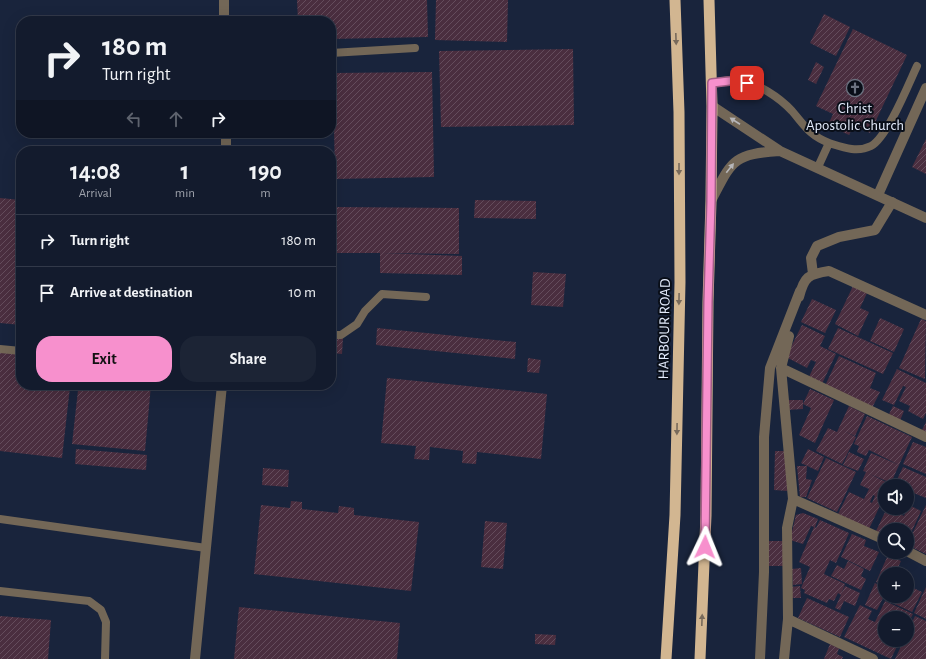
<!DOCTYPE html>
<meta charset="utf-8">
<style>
:root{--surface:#131b2d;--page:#1c2435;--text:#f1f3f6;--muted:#9da1aa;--line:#323949;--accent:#f790cd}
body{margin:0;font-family:"Alegreya Sans",sans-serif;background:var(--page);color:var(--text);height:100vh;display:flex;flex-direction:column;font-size:15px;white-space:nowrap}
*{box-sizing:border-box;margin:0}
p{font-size:13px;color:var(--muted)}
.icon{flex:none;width:22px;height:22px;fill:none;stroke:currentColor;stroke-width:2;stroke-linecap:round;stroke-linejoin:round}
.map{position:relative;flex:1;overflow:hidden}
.drawer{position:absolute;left:16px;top:146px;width:320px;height:244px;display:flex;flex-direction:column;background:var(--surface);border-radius:16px;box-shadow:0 4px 16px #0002,0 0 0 1px var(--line)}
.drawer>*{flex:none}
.guide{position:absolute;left:16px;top:16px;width:320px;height:122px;border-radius:16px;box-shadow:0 4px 16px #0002,0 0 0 1px var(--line);background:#131b2d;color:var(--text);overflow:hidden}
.controls{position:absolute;left:878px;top:479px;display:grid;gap:8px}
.controls a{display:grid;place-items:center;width:36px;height:36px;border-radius:50%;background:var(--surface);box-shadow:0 4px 16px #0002,0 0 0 1px var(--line);font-size:20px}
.pin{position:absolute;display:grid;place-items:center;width:34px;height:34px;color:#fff;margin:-17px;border-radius:8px;box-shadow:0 2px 6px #0006}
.me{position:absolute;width:44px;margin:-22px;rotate:2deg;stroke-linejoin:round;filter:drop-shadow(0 0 3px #0008)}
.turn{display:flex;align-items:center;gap:14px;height:84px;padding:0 20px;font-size:18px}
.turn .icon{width:52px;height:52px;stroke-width:2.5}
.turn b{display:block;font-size:28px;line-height:34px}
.lanes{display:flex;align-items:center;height:38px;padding:0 20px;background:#0003;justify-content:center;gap:20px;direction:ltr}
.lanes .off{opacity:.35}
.eta{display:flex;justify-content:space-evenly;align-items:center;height:68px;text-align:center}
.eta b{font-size:24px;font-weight:600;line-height:28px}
.button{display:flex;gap:8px;margin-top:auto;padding:8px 20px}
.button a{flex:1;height:46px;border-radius:16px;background:var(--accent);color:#111;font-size:16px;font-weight:600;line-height:46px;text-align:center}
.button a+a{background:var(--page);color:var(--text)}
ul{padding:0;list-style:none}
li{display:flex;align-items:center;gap:12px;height:52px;padding:0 20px;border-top:1px solid var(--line)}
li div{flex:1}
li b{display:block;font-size:15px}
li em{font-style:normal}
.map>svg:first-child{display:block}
.building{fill:url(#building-hatch);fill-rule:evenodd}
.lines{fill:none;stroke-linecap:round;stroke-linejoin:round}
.service{stroke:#736757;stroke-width:8}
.minor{stroke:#736757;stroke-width:10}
.tertiary{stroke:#736757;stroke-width:10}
.trunk{stroke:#d2b691;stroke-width:11}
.oneway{fill:#786a5b}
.oneway2{fill:#b6b6b9}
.route-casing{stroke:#a15e85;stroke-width:10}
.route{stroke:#f790cd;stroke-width:7}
.labels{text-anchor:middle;stroke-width:4;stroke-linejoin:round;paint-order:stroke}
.poi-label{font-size:15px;fill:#e3ebfb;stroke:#090e18}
.street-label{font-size:15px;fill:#e3ebfb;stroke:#090e18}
</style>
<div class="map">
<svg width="926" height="659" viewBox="0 0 926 659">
<defs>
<pattern id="building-hatch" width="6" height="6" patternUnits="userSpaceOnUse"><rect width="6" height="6" fill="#4a2e3f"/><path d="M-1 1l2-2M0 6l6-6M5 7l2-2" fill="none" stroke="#644c5c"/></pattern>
</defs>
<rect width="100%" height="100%" fill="#19243c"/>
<path class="building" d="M 297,0 L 427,0 L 428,37 L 331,39 L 331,21 L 298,21 Z
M 436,0 L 508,0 L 507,42 L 435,40 Z
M 824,14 L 850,27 L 836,56 L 810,43 Z
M 853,29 L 907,55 L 870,133 L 854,125 L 849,135 L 828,125 L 833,114 L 816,106 Z
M 573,49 L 574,125 L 441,127 L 439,51 Z
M 816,62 L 824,67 L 816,84 L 808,80 Z
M 432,72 L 434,177 L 335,179 L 333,73 Z
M 926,139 L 926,174 L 912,167 Z
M 0,198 L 21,200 L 21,325 L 0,323 Z
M 475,200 L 536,201 L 536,219 L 474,218 Z
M 335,207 L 459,208 L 459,254 L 382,253 L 462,256 L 462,275 L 380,273 L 380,253 L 335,253 Z
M 533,272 L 566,274 L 563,307 L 531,305 Z
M 853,286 L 867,293 L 860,308 L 869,312 L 858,336 L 835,324 Z
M 812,299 L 836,310 L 825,333 L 801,322 Z
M 880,318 L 904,329 L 894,352 L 870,341 Z
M 921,319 L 926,321 L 925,379 L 899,368 Z
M 802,325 L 825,336 L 820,346 L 836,354 L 821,386 L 808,379 L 816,362 L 811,360 L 807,368 L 786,357 Z
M 377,328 L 516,342 L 515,359 L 376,345 Z
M 838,328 L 893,353 L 883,374 L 828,349 Z
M 331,337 L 343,338 L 342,354 L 331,353 Z
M 0,351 L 21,354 L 21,385 L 54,385 L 70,387 L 62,458 L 0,451 Z
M 839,356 L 876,373 L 870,388 L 880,392 L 872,408 L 824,388 Z
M 528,358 L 541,360 L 539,373 L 527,372 Z
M 897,369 L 926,383 L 926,413 L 923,419 L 908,411 L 910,406 L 899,401 L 906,387 L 903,386 L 894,405 L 882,400 Z
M 387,378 L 547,394 L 541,459 L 477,452 L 476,464 L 462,463 L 463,451 L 430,447 L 429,460 L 414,459 L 416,446 L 381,443 Z
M 73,385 L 151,385 L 145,451 L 72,444 L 78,390 L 73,390 Z
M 810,389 L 834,400 L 815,443 L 799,435 L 811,408 L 803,404 Z
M 787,400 L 803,400 L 803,409 L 787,410 Z
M 849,406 L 865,414 L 855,436 L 844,431 L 856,437 L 842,464 L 816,451 L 828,428 L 837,432 Z
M 893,406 L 904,411 L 899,423 L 887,418 Z
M 867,416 L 912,437 L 899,465 L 869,450 L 866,456 L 857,452 L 859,446 L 854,444 Z
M 926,422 L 926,434 L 921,432 Z
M 913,442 L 926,447 L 926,474 L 903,464 Z
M 76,449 L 147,455 L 146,470 L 75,464 Z
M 808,449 L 824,457 L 818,471 L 801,463 Z
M 775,451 L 789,451 L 787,491 L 774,490 Z
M 849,452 L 864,459 L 858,471 L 843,465 Z
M 871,453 L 899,465 L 891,483 L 870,474 L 890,484 L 889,486 L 885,486 L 885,495 L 869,529 L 838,514 L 849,492 L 864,499 L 869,489 L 860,485 L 866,472 L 863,471 ZM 873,495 L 875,496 L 872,503 L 870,502 Z
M 826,458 L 856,472 L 837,512 L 807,498 Z
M 797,466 L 807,466 L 806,479 L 812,480 L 806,497 L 800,497 Z
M 903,467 L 926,477 L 926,498 L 911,492 L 907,500 L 907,486 L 894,486 Z
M 263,468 L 289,470 L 288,487 L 262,485 Z
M 291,501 L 302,502 L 302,509 L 338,513 L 339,506 L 354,508 L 354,515 L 419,522 L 411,591 L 254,574 L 261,505 L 290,508 Z
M 909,505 L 921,511 L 910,535 L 907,534 L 907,530 L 899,530 L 890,526 L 888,530 L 885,530 L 885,534 L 876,531 L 887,508 L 904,516 Z
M 926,505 L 926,554 L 907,545 Z
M 893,508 L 904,508 L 902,512 Z
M 803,513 L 818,519 L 815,527 L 816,528 L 820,520 L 849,533 L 836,563 L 830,560 L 824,574 L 845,584 L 841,595 L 838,593 L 834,601 L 829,599 L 827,603 L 804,593 L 805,590 L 801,588 L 810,567 L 799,562 L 814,527 L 811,526 L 803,544 L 790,540 L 796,515 Z
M 485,521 L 507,523 L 503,569 L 481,567 Z
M 852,534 L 866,540 L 864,546 L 879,552 L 870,571 L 841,557 Z
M 769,541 L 784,541 L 785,566 L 769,566 Z
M 888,555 L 901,561 L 895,574 L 885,574 L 885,586 L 876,582 Z
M 848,561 L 864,569 L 861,576 L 866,579 L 861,590 L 831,576 L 837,565 L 844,569 Z
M 801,568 L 802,584 L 793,585 L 792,569 Z
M 875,583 L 885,588 L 885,594 L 877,610 L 865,605 Z
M 907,585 L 922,592 L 912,612 L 886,600 L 888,596 L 907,596 Z
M 800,586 L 801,598 L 791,598 L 790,587 Z
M 845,586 L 860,593 L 855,606 L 844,601 L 840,610 L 835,608 Z
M 926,587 L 926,619 L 914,613 Z
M 807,598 L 849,617 L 840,637 L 798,618 Z
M 885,601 L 913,614 L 907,625 L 907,618 L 885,618 L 885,640 L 900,640 L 891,659 L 844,637 L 860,605 L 872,611 L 868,619 L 875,622 Z
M 239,607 L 400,623 L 397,659 L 234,659 Z
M 0,616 L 51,620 L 48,659 L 0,659 Z
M 915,616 L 926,621 L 926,659 L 895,659 L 904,640 L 907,640 L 907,633 Z
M 535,634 L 556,635 L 555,645 L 535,644 Z
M 830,644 L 839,648 L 837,654 L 843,657 L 842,659 L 824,659 Z"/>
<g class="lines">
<path class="service" d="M 331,53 L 415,48
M 712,83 C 720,82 731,79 739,80 C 759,84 779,97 792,111 C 805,126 809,135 829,143 L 818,167
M 829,143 C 842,147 857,153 871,146 C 887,138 909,83 917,66
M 331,335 L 341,335 L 357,324 L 365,311 L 382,294 L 426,297
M 0,349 L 21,351
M 0,519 L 206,548
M 0,591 L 89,601 L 101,610 L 106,622 L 105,659"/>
<path class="minor" d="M 224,0 L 224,21
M 226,133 L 226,151
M 878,195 L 926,88
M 813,274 L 811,258 L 817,246 L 839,237 L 875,230 L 892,202
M 799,297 C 804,277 808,274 829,271 L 926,315
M 789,336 L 781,368 L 793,499
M 781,368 L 926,437
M 907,551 L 926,561
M 788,619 L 873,659
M 195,659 L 222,385
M 760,659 L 764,572 L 764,437 L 770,368 L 800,291
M 784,659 L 788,619 L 787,528 L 793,499 L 885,540"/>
<path class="tertiary" d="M 712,106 L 780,151 L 926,218
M 711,201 C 732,161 732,154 780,151"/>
<path class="trunk" d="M 666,659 L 675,515 L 680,282 L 679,112 L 675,0
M 700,659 L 706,515 L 708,302 L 711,201 L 712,106 L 709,0"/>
</g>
<defs><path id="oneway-solid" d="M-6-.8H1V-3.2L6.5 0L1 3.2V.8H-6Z"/></defs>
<g class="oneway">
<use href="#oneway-solid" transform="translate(676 39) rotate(88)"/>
<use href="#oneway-solid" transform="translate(679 169) rotate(90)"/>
<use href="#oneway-solid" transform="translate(679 299) rotate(91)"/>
<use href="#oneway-solid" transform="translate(677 429) rotate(91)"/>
<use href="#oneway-solid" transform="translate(702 620) rotate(-88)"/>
</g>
<g class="oneway2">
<use href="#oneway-solid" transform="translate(735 121) rotate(-147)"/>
<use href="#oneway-solid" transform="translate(730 168) rotate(-52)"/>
</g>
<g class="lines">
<g class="route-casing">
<path id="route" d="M 705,547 L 708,302 L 711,202 L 712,83 L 738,80 L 747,83"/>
</g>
<use href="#route" class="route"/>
</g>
<defs>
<g id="church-ring" transform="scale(0.9)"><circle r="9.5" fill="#090e18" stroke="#6b7280" stroke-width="1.5"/><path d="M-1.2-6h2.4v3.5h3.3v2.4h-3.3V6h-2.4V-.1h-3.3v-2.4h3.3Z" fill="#6b7280"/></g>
</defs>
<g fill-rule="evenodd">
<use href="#church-ring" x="855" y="88"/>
</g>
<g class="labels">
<g class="poi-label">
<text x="855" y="113">Christ<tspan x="855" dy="17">Apostolic Church</tspan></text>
</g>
<g class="street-label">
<text transform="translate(664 329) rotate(-89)" y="5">HARBOUR ROAD</text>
</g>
</g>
</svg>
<div class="controls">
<a><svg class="icon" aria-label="sound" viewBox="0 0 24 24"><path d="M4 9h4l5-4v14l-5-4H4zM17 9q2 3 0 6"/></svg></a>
<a><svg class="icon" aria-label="search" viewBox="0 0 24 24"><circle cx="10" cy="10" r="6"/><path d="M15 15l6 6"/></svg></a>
<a>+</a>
<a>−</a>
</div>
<div class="pin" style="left:747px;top:83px;background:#d93025"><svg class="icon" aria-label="arrive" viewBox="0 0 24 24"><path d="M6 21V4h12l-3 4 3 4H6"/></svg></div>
<svg class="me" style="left:705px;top:547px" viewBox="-20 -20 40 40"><path d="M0-17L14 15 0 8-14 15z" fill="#f790cd" stroke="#fff" stroke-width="4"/></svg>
<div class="guide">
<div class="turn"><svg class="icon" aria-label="right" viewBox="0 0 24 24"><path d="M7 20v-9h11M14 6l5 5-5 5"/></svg><div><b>180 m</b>Turn right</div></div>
<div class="lanes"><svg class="icon off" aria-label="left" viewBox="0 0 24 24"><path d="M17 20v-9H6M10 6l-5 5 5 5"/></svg><svg class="icon off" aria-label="ahead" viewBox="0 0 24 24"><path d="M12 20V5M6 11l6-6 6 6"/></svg><svg class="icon" aria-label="right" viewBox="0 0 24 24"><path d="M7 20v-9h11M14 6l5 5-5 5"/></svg></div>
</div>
<section class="drawer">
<div class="eta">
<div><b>14:08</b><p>Arrival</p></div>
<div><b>1</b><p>min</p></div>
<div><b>190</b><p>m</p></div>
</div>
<ul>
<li><svg class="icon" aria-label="right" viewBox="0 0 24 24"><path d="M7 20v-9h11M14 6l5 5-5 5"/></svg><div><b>Turn right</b></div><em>180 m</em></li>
<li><svg class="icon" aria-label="arrive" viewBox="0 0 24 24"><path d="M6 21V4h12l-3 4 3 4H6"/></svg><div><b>Arrive at destination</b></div><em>10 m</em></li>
</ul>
<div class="button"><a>Exit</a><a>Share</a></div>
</section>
</div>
